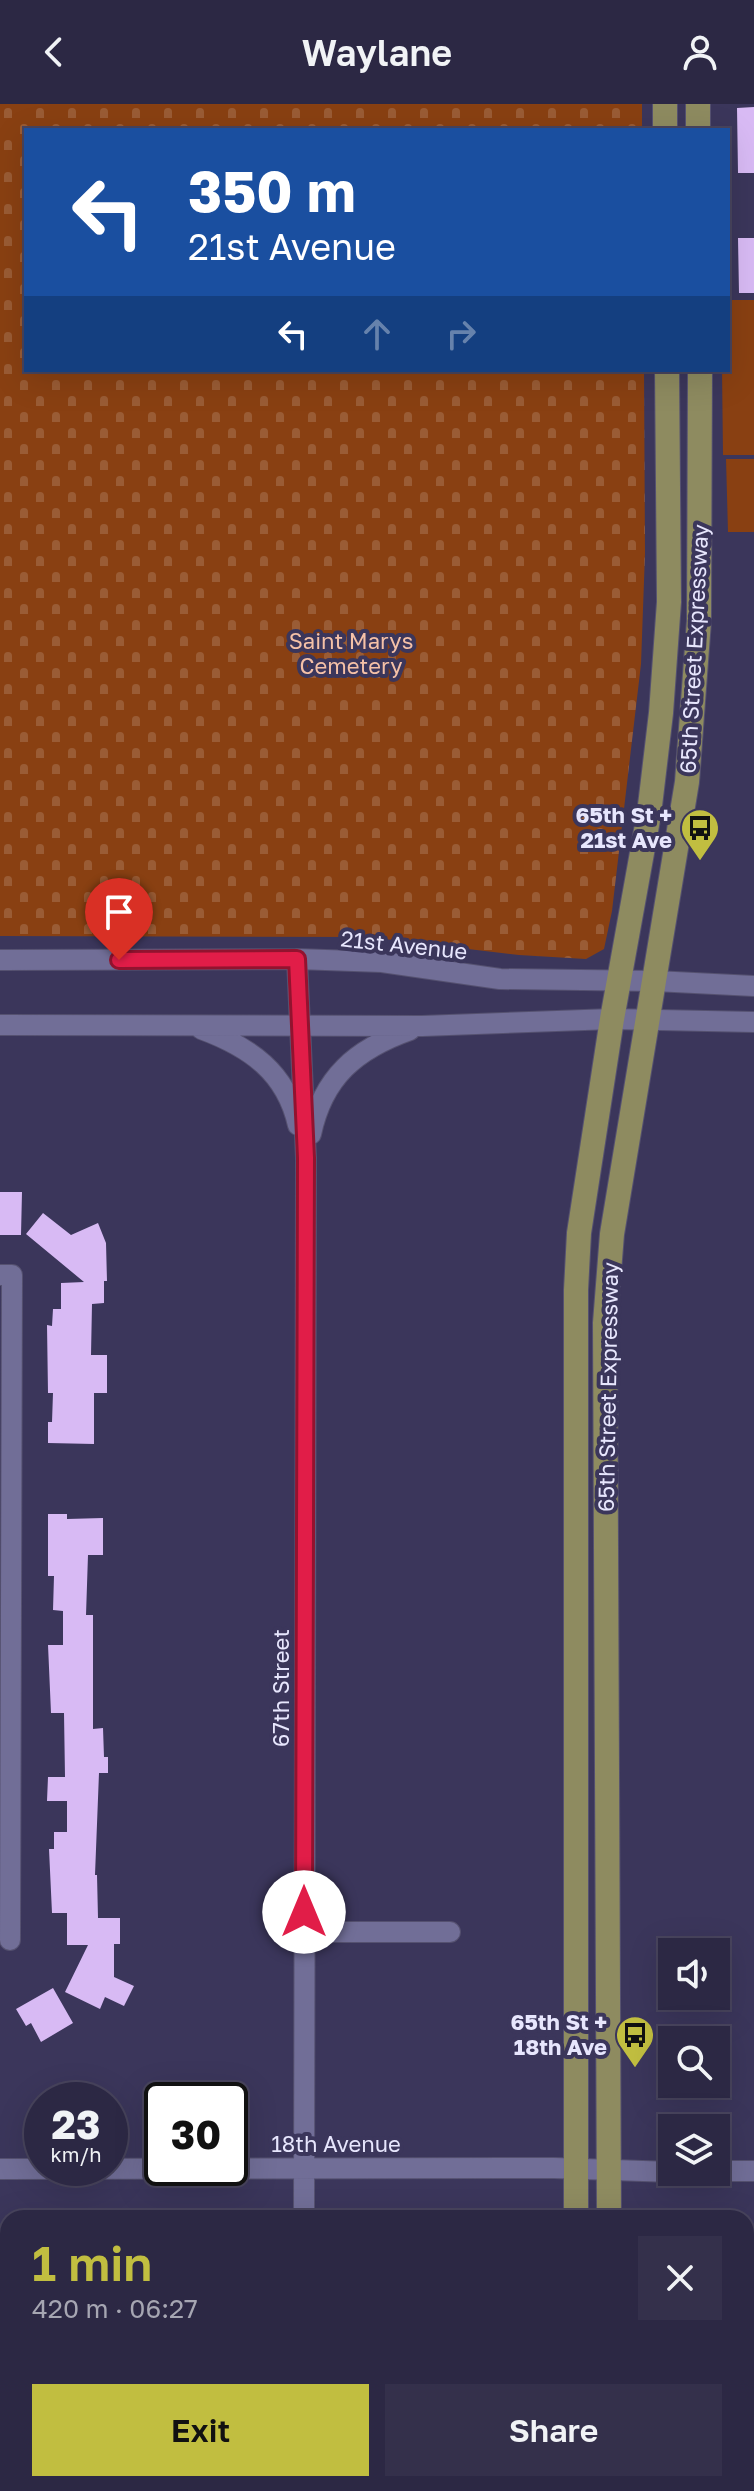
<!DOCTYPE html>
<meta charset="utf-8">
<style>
:root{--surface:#2c2844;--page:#34304b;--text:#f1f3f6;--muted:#a6a6b2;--line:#48445d;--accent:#c1be40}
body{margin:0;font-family:"Golos Text",sans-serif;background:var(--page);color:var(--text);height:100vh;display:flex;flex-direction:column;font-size:30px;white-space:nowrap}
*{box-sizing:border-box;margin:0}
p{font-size:26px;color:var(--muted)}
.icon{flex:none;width:44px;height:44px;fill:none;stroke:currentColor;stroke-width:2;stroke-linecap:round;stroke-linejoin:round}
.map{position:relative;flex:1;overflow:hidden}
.drawer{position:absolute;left:0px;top:2106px;width:754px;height:282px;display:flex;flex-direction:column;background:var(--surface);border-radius:24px 24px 0 0;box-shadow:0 8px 32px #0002,0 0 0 2px var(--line)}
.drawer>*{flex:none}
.top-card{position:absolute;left:24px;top:24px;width:706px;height:244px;border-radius:0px;box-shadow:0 8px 32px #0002,0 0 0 2px var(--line);background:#1a4fa0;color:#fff;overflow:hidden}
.buttons{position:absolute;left:658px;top:1834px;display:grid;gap:16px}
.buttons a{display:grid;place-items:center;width:72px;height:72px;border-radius:0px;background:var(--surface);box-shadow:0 8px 32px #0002,0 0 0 2px var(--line);font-size:40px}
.speed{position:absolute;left:24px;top:1978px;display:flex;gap:16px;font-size:40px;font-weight:700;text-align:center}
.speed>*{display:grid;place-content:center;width:104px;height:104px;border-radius:50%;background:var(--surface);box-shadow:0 8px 32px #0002,0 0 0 2px var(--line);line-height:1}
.speed small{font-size:20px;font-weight:400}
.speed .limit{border:4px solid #111;border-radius:12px;background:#fff;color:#111}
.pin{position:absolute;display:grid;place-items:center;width:68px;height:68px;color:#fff;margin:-82px -34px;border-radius:50% 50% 50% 0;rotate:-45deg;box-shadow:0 0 8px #0007}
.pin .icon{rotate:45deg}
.me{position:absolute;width:88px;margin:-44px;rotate:0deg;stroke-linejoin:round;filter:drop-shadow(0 0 6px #0008)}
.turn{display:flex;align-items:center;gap:28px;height:168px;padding:0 32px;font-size:36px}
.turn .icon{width:104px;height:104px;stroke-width:2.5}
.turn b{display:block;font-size:56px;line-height:68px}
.lanes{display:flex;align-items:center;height:76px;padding:0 32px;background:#0003;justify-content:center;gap:40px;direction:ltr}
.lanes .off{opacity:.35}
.round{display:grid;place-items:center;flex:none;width:84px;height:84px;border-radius:0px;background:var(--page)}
.summary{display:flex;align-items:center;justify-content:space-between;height:136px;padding:0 32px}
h1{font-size:48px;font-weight:600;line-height:60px;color:var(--accent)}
.cta{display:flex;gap:16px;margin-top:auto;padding:16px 32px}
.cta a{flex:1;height:92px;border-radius:0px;background:var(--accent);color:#111;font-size:32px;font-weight:600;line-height:92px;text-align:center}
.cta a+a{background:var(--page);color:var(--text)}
header{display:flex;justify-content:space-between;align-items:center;height:104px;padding:0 32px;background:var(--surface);font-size:36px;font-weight:600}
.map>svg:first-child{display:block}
.grass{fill:#894012}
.cemetery{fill:url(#cemetery-stones)}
.building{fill:#d8baf4}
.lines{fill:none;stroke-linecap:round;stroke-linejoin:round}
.minor-casing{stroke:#555170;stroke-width:22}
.major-casing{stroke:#555170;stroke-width:26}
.minor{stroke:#716e97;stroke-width:20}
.major{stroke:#8e8b60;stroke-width:24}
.route-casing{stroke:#92132f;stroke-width:20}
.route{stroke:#e11d48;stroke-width:14}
.labels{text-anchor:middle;stroke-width:8;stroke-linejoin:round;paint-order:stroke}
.park-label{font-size:22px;fill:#f5c1a7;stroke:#3b365b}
.street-label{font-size:22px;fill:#e7e6fd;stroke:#3b365b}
.poi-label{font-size:22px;font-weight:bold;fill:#e7e6fd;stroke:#3b365b;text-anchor:end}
</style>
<header><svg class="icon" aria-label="back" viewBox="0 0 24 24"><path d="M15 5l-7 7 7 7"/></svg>Waylane<svg class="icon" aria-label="person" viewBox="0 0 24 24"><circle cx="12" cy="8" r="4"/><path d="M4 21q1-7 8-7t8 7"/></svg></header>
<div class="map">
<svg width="754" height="2387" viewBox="0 0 754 2387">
<defs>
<pattern id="cemetery-stones" width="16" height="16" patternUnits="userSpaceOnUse" patternTransform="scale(2)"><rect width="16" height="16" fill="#894012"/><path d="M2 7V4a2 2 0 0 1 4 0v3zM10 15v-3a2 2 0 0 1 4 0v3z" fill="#9a5c35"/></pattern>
</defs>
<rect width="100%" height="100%" fill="#3b365b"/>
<path class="grass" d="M 728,196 L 754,196 L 754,351 L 723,351 L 722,266 L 728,266 Z
M 726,355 L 754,355 L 754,428 L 728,428 Z"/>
<path class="cemetery" d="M 0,0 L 642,0 L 642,26 L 26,26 L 26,266 L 644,266 L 645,449 L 641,560 L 612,807 L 604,845 L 586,855 L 519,851 L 368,833 L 0,832 Z"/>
<path class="building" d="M 754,3 L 754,69 L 738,69 L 737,4 Z
M 738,134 L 754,134 L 754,189 L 739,189 Z
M 0,1088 L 22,1088 L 21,1131 L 0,1131 Z
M 43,1109 L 71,1131 L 98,1119 L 106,1139 L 107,1177 L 104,1177 L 104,1199 L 92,1200 L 91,1251 L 107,1251 L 107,1289 L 94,1289 L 94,1340 L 48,1339 L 48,1318 L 52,1318 L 53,1289 L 48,1289 L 47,1221 L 52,1222 L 53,1205 L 61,1205 L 61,1179 L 84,1178 L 26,1130 Z
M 48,1410 L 67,1410 L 67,1415 L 103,1414 L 103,1451 L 88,1451 L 86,1511 L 93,1511 L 93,1625 L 103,1624 L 104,1653 L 108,1653 L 108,1669 L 99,1669 L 95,1771 L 97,1771 L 98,1814 L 120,1814 L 120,1840 L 114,1840 L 114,1873 L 134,1882 L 124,1902 L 105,1893 L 100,1905 L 65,1888 L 88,1841 L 67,1841 L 67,1809 L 52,1809 L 49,1745 L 54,1745 L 54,1728 L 67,1728 L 67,1697 L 47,1697 L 48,1673 L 65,1673 L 64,1609 L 51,1609 L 48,1541 L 63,1541 L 63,1507 L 53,1506 L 54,1472 L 48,1472 Z
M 53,1884 L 73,1919 L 41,1938 L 31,1919 L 26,1922 L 16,1905 Z"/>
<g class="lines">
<g class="minor-casing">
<path id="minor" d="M 297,855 L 306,1054 L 304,2114
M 0,856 L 297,855 L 382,858 L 500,875 L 655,877 L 754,882
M 0,921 L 422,922 L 612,915 L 754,918
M 201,925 C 250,943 286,968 298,1021
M 311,1030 C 323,973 356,945 410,926
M 0,1171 L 12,1171 L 10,1836
M 304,1828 L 450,1828
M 0,2065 L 554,2064 L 672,2068
M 716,2067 L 754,2067
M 0,2297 L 8,2297
M 304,2387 L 304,2380
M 642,2387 L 642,2380"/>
</g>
<g class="major-casing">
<path id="major" d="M 665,0 L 665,26
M 698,0 L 698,26
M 576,2114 L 576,1186 L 579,1129 L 612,915 L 649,710 L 661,609 L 669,498 L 667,266
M 609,2114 L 605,1219 L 612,1130 L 687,678 L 699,517 L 700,266
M 578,2380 L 578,2387
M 611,2380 L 611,2387"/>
</g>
<use href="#minor" class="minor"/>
<use href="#major" class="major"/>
</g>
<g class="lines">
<g class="route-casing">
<path id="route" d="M 119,856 L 297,855 L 306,1054 L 304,1808"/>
</g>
<use href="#route" class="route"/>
</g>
<defs>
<g id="bus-pin" transform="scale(2)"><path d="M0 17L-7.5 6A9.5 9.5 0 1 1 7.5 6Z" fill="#c1be40" stroke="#3b365b"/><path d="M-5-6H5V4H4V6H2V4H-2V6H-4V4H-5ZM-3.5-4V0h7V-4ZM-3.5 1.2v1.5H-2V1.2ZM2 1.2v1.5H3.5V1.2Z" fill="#111"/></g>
</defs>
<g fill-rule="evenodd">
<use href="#bus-pin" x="700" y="724"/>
<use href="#bus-pin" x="635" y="1931"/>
</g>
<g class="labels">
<g class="park-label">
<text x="351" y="545">Saint Marys<tspan x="351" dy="25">Cemetery</tspan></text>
</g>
<g class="street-label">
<text transform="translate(694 545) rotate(-87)" y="8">65th Street Expressway</text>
<text transform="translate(404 841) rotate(6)" y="8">21st Avenue</text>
<text transform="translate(608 1283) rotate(-89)" y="8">65th Street Expressway</text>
<text transform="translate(281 1584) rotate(-90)" y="8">67th Street</text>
<text x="336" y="2048">18th Avenue</text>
</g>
<g class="poi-label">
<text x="672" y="719">65th St +<tspan x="672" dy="25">21st Ave</tspan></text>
<text x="607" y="1926">65th St +<tspan x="607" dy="25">18th Ave</tspan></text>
</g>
</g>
</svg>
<div class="buttons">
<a><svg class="icon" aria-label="sound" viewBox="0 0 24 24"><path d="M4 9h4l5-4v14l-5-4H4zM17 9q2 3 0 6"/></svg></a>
<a><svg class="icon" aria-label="search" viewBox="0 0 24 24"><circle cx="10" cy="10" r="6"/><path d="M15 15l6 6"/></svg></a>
<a><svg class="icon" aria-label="layers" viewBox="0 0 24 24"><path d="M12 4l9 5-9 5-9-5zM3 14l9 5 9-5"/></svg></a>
</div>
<div class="speed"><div>23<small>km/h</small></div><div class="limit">30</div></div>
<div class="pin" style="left:119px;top:856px;background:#d93025"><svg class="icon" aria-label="arrive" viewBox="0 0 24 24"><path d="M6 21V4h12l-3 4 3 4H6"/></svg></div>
<svg class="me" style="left:304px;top:1808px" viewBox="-20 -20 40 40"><circle r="19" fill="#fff"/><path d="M0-13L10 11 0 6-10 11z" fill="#e11d48"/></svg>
<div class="top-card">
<div class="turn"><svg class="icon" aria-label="left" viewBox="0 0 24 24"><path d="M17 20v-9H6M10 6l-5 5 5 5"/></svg><div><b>350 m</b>21st Avenue</div></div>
<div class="lanes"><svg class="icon" aria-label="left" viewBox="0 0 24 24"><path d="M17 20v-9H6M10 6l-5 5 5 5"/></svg><svg class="icon off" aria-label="ahead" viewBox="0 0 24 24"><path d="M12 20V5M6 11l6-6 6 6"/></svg><svg class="icon off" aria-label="right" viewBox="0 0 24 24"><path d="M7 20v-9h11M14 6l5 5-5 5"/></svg></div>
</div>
<section class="drawer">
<div class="summary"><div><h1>1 min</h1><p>420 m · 06:27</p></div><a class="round"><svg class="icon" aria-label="close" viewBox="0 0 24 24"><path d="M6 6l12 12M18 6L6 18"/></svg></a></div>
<div class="cta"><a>Exit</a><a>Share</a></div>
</section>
</div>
